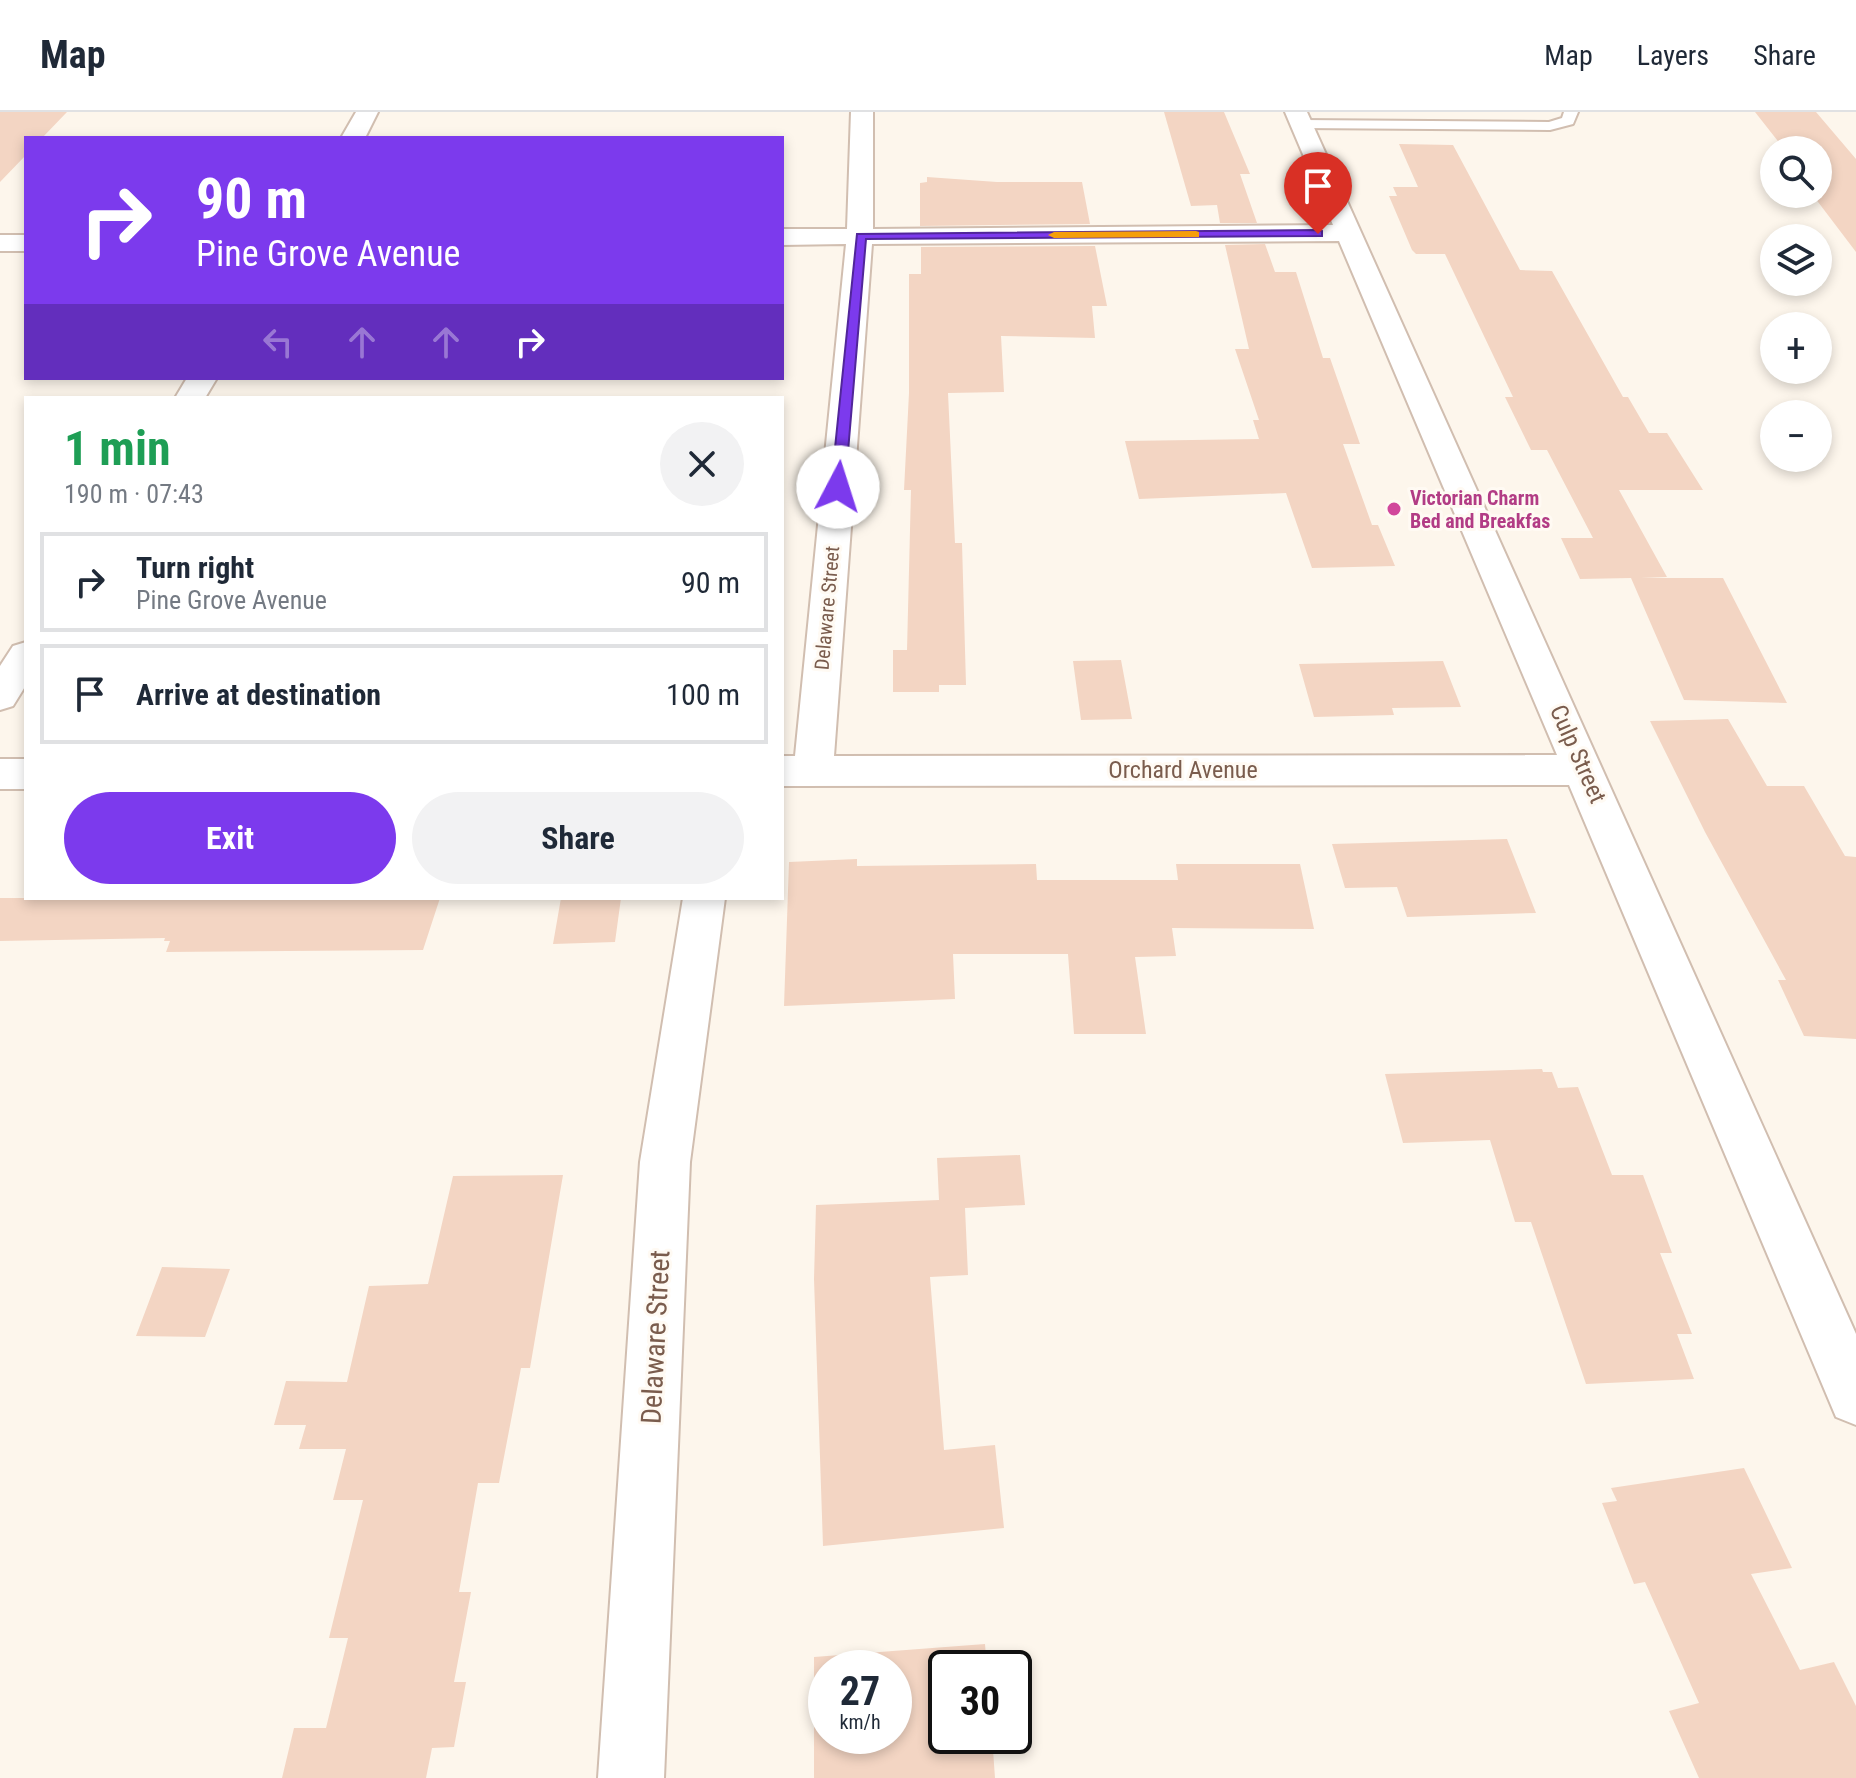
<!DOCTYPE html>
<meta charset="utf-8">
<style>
:root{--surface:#fff;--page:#f2f2f3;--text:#1f2937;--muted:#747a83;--line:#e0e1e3;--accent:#7c3aed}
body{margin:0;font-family:"Roboto Condensed",sans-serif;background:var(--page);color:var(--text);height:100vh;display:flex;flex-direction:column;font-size:30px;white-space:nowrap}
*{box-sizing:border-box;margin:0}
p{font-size:26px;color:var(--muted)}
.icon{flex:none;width:44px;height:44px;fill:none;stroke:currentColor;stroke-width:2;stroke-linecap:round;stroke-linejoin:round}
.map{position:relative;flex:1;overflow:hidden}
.side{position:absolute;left:24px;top:284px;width:760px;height:504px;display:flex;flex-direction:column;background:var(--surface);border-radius:0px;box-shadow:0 4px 12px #0003}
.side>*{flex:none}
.banner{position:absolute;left:24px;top:24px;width:760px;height:244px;border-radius:0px;box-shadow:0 4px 12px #0003;background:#7c3aed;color:#fff;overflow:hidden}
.fabs{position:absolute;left:1760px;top:24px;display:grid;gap:16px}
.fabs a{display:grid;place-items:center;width:72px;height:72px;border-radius:50%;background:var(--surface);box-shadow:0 4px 12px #0003;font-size:40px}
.speed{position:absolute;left:808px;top:1538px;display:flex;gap:16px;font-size:40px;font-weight:700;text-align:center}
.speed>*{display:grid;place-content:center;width:104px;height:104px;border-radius:50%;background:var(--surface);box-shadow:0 4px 12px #0003;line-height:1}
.speed small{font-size:20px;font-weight:400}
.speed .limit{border:4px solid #111;border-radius:12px;background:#fff;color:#111}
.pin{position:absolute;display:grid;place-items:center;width:68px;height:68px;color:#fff;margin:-82px -34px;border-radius:50% 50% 50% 0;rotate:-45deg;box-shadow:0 0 8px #0007}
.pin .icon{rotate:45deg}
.me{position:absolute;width:88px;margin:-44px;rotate:5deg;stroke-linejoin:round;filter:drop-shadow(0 0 6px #0008)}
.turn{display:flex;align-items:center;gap:28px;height:168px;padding:0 40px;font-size:36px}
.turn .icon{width:104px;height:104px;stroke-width:2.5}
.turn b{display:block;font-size:56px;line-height:68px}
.lanes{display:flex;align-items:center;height:76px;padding:0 40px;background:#0003;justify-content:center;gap:40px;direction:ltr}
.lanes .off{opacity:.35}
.round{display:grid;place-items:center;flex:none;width:84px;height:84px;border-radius:42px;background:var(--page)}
.summary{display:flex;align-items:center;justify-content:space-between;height:136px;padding:0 40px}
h1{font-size:48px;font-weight:700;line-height:60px;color:#1e9e55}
.button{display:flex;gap:16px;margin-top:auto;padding:16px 40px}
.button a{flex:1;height:92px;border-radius:48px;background:var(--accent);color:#fff;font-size:32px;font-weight:700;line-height:92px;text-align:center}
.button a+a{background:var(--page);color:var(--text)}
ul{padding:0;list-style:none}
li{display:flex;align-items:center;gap:24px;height:100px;margin:0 16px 12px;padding:0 24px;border:4px solid var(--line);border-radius:0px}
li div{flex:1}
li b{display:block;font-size:30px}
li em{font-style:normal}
header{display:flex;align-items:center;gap:48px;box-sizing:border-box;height:112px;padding:0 40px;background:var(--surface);border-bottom:2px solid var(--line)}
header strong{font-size:38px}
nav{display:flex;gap:44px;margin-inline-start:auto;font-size:28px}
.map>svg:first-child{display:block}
.building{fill:#f3d5c3;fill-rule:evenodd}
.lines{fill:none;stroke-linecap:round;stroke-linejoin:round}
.service-casing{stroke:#d1beb0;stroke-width:4}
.minor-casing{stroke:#d1beb0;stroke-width:4}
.service{fill:#fff;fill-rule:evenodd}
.minor{fill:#fff;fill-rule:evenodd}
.route{fill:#7c3aed;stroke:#51269a;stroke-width:2}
.slow{fill:#f59e0b}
.hotel-dot{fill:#d1479c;stroke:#fffaf3;stroke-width:3}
.labels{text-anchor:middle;stroke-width:6;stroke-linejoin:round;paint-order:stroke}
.far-hotel-label{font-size:20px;font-weight:bold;fill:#b23c85;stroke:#fffaf3;text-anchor:start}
.far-street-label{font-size:20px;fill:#7a5c4d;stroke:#fffaf3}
.street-label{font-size:24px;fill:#7a5c4d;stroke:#fffaf3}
.near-street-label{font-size:28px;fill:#7a5c4d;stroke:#fffaf3}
</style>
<header>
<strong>Map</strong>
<nav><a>Map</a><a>Layers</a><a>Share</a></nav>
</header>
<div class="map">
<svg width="1856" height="1666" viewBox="0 0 1856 1666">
<rect width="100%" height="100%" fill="#fdf6ec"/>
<path class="building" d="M 0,0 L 67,0 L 42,26 L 26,26 L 26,43 L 0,70 Z
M 1164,0 L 1224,0 L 1250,62 L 1240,62 L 1257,111 L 1220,111 L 1217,93 L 1191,94 Z
M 1755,0 L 1816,0 L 1856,47 L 1856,140 L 1812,82 L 1818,82 L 1818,38 L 1785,38 Z
M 1399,32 L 1453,33 L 1520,158 L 1552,159 L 1623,285 L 1628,285 L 1649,321 L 1667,321 L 1703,378 L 1619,378 L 1667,465 L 1641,466 L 1723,466 L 1787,591 L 1684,588 L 1631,466 L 1580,467 L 1561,426 L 1593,426 L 1547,338 L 1531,338 L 1505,285 L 1513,285 L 1445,142 L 1416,142 L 1412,138 L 1389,84 L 1397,84 L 1393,75 L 1418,75 Z
M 927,65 L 997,70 L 1082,70 L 1090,112 L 920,114 L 920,71 L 927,70 Z
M 1265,132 L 1275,160 L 1296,160 L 1323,246 L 1330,246 L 1360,332 L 1343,332 L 1372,413 L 1378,413 L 1395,454 L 1312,456 L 1286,381 L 1139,387 L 1125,329 L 1259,327 L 1253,308 L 1259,308 L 1235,237 L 1249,237 L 1225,133 Z
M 1095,134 L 1107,194 L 1092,194 L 1095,226 L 1001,224 L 1004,280 L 948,281 L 955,431 L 962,431 L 966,573 L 939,573 L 939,580 L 893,580 L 893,538 L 907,538 L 911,378 L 904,378 L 909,281 L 909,162 L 921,162 L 921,135 Z
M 1121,548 L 1132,607 L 1081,608 L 1073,549 Z
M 1443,549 L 1461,595 L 1392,596 L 1394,603 L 1314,605 L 1299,552 Z
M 1728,607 L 1767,674 L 1804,674 L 1845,744 L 1856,745 L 1856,927 L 1804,924 L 1778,868 L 1786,868 L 1705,720 L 1650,609 Z
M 1507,727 L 1536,801 L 1407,805 L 1397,775 L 1345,776 L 1332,732 Z
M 857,747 L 857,754 L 1036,752 L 1037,768 L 1178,768 L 1176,752 L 1300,752 L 1314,817 L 1172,816 L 1176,844 L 1135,845 L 1146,922 L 1074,922 L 1068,842 L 953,842 L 955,887 L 784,894 L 789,750 Z
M 0,786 L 440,786 L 423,838 L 166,840 L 170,829 L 164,829 L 165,826 L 0,829 Z
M 561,786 L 621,786 L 615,830 L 553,832 Z
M 1542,957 L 1543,960 L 1552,960 L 1558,976 L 1578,975 L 1612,1063 L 1643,1063 L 1672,1141 L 1660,1141 L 1692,1222 L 1677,1222 L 1694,1267 L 1586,1272 L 1531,1110 L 1515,1110 L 1490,1028 L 1403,1031 L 1385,962 Z
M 1020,1043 L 1025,1093 L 965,1096 L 968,1163 L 930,1165 L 944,1338 L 995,1333 L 1004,1416 L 823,1434 L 814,1167 L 816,1093 L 939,1088 L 937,1046 Z
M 563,1063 L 530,1256 L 521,1256 L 499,1371 L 478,1371 L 459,1480 L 471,1480 L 454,1570 L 466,1570 L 454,1635 L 432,1636 L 426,1666 L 282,1666 L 294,1616 L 326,1616 L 348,1526 L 329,1526 L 363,1388 L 333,1388 L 346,1337 L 299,1337 L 306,1313 L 274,1313 L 286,1269 L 347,1270 L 369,1174 L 428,1172 L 453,1064 Z
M 162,1155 L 230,1157 L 205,1225 L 136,1224 Z
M 1744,1356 L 1792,1456 L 1751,1462 L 1800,1558 L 1834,1550 L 1856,1594 L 1856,1666 L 1699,1666 L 1669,1599 L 1699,1591 L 1645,1470 L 1634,1472 L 1602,1391 L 1617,1389 L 1611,1376 Z
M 985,1532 L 987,1556 L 946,1556 L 946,1624 L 992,1624 L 995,1666 L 814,1666 L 814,1545 ZM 826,1556 L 894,1556 L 894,1624 L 826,1624 Z"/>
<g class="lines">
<g class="service-casing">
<path id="service" d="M 1564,0 L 1578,0 L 1573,12 L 1550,18 L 1302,16 L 1295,12 L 1302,8 L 1549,10 L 1562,6 Z"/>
</g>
<g class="minor-casing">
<path id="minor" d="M 356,0 L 378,0 L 365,26 L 341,26 Z
M 851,0 L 873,0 L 873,117 L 1333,113 L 1285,0 L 1307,0 L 1856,1222 L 1856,1313 L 1836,1305 L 1569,673 L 782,674 L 782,644 L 795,644 L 846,132 L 782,133 L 782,117 L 847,117 ZM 1339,129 L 1557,643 L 834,644 L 872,132 Z
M 0,123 L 26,123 L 26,139 L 0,139 Z
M 187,266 L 217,266 L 205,286 L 175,286 Z
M 26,530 L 26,573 L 13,594 L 0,598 L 0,554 L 13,534 Z
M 0,647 L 26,647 L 26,677 L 0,677 Z
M 683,786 L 725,786 L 690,1050 L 664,1666 L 598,1666 L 640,1050 Z"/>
</g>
<use href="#service" class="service"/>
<use href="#minor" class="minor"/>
</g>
<path class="route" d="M 1318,118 L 1322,119 L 1322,124 L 866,127 L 845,375 L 838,379 L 831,375 L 857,122 Z"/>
<path class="slow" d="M 1196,119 L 1199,120 L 1199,125 L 1054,126 L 1048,123 L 1054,120 Z"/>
<circle class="hotel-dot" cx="1394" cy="397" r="8"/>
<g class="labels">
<g class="far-hotel-label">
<text x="1410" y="393">Victorian Charm<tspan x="1410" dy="23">Bed and Breakfas</tspan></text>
</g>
<g class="far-street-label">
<text transform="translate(827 496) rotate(-85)" y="7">Delaware Street</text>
</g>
<g class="street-label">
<text transform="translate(1578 642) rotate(66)" y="8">Culp Street</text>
<text x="1183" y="666">Orchard Avenue</text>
</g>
<g class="near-street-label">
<text transform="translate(655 1225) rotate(-87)" y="10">Delaware Street</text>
</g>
</g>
</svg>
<div class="fabs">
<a><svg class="icon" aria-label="search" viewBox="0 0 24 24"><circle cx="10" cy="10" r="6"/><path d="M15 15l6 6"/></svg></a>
<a><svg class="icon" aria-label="layers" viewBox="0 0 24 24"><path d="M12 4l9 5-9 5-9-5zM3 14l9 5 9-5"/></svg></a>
<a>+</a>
<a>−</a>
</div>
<div class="speed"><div>27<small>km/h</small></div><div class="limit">30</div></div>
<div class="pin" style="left:1318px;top:122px;background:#d93025"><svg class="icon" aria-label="arrive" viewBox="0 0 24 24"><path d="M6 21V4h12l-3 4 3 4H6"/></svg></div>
<svg class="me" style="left:838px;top:375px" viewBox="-20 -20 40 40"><circle r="19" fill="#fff"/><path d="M0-13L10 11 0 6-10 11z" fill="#7c3aed"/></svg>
<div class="banner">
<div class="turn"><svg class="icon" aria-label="right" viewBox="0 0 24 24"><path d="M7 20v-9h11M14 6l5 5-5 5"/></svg><div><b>90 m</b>Pine Grove Avenue</div></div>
<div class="lanes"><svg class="icon off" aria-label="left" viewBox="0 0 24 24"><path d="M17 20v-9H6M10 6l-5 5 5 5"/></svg><svg class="icon off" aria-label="ahead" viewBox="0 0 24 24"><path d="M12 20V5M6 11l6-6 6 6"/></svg><svg class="icon off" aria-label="ahead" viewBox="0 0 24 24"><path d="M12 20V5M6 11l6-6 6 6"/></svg><svg class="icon" aria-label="right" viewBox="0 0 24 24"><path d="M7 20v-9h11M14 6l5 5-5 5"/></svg></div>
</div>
<section class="side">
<div class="summary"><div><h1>1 min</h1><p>190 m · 07:43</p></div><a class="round"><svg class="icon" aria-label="close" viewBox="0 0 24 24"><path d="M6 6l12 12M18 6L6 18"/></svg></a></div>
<ul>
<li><svg class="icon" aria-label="right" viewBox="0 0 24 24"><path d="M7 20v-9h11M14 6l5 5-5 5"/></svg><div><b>Turn right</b><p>Pine Grove Avenue</p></div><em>90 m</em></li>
<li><svg class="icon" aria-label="arrive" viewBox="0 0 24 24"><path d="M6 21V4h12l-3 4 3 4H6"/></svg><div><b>Arrive at destination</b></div><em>100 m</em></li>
</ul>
<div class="button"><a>Exit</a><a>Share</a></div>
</section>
</div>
